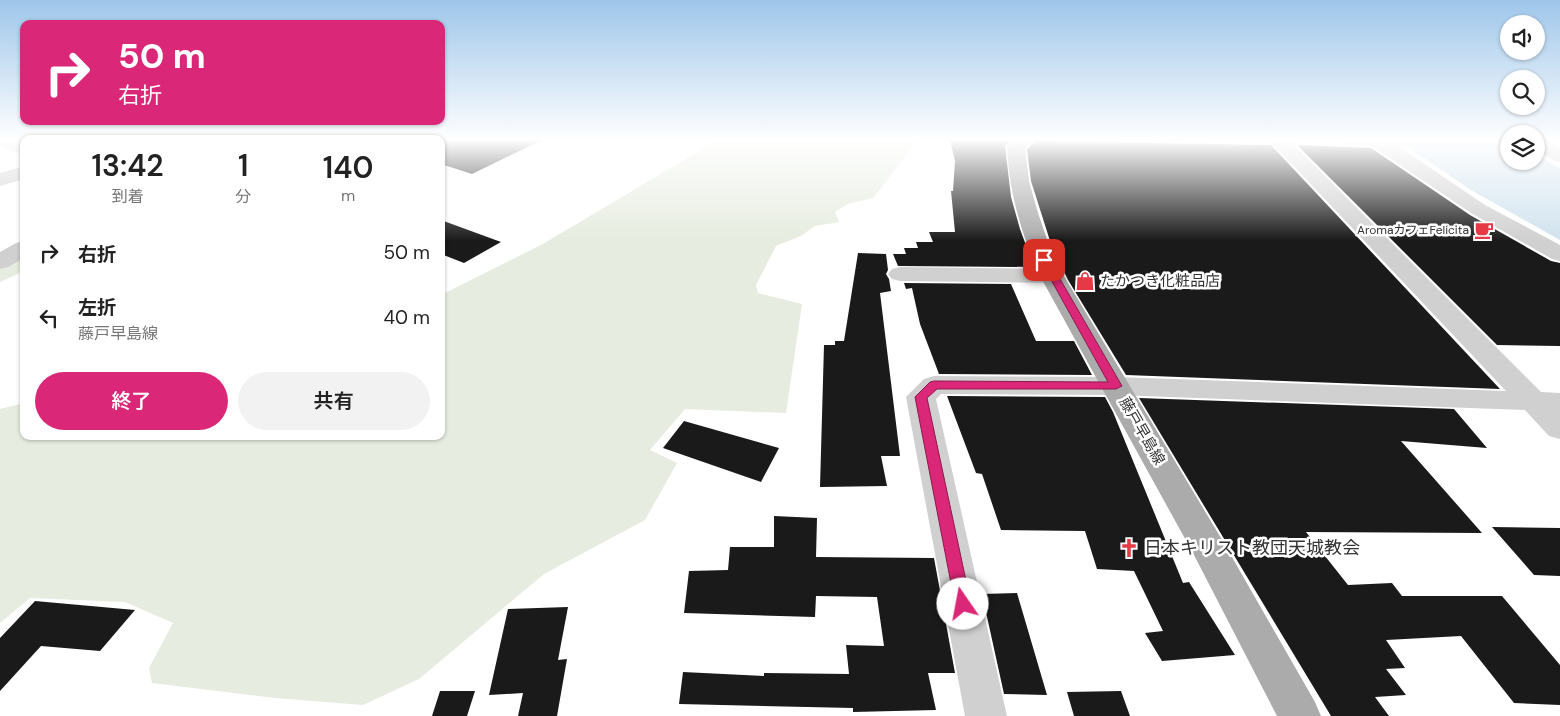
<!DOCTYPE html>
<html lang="ja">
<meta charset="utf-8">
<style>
:root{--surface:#fff;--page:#f2f2f2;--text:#222;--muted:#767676;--accent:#db2777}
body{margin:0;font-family:"DM Sans","Noto Sans JP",sans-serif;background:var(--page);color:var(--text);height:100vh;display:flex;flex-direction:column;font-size:19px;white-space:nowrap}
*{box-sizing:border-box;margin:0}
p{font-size:16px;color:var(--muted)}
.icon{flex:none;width:28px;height:28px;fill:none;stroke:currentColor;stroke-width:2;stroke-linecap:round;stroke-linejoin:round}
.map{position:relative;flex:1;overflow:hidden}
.details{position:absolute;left:20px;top:135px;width:425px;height:305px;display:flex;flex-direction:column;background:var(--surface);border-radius:10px;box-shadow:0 1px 4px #0004}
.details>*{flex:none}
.banner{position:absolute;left:20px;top:20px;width:425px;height:105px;border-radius:10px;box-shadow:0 1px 4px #0004;background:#db2777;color:#fff;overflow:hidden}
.buttons{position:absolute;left:1500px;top:15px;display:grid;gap:10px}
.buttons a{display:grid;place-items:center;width:45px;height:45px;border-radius:50%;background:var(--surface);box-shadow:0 1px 4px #0004;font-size:25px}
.pin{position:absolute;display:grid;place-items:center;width:42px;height:42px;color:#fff;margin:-21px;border-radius:10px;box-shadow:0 2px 8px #0006}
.me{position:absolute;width:55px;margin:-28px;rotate:348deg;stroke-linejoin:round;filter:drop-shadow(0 0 4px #0008)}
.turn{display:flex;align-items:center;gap:18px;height:105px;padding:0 15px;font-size:22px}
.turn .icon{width:65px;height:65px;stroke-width:2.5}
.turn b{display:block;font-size:35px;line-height:42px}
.eta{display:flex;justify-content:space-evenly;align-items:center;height:85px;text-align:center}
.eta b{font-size:30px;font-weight:600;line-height:35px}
.button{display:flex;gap:10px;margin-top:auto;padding:10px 15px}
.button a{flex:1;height:58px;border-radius:30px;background:var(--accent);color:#fff;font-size:20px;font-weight:600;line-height:58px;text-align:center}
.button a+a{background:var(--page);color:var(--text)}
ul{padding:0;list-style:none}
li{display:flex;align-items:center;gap:15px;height:65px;padding:0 15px}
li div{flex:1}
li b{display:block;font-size:19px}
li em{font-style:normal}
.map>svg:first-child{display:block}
.green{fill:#e6ecdf}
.water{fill:#cfe2ee}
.building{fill:#1a1a1a}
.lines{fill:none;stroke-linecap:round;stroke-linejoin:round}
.minor{fill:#d0d0d0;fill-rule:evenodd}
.major{fill:#ababab;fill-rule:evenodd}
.route{fill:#db2777;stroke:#8e194d}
.labels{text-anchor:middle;stroke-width:5;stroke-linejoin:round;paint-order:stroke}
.far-poi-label{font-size:12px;fill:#333;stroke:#fff;text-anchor:end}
.poi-label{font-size:15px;fill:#333;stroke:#fff;text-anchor:start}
.street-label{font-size:15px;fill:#333;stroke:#fff}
.near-poi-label{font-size:18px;fill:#333;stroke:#fff;text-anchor:start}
</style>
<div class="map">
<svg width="1560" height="716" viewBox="0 0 1560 716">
<rect width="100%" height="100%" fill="#fff"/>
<path class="green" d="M 718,140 L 918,140 L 873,198 L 848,204 L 835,212 L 839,222 L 815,226 L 801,236 L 776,246 L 756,285 L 758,293 L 802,304 L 786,413 L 685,409 L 650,450 L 677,463 L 645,520 L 544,574 L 419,679 L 363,705 L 275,698 L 152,683 L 149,668 L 173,623 L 125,602 L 30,598 L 0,623 L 0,409 L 24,403 L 24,436 L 441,436 L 441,295 L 541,245 Z
M 24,257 L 24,271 L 0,282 L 0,267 Z"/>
<path class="water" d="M 1397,140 L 1509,140 L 1509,161 L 1536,161 L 1536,155 L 1560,168 L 1560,240 L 1471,190 Z"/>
<path class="building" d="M 441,140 L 542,140 L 472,174 L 441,164 Z
M 950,140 L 1009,141 L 1005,146 L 1011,197 L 1020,229 L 1034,267 L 898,266 L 893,254 L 906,254 L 904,248 L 918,248 L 916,242 L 933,242 L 929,232 L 955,232 L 951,191 L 953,191 L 955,161 Z
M 1035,141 L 1271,145 L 1500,389 L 1126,375 L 1068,280 L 1051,244 L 1031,181 L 1027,149 Z
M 1297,145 L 1371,148 L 1470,215 L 1551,261 L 1560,263 L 1560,346 L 1497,345 Z
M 441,220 L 501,242 L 464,263 L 441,254 Z
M 858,253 L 886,254 L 888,270 L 886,274 L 889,279 L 891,291 L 880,293 L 900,456 L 881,456 L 887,486 L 820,487 L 824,345 L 835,345 L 835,341 L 844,341 Z
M 904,283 L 1011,284 L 1036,341 L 1074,341 L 1092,375 L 939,374 L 920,324 L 912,288 L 906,289 Z
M 947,396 L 1105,397 L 1113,412 L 1183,583 L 1189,582 L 1235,655 L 1162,661 L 1145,633 L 1163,631 L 1134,571 L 1097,569 L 1085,531 L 1001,530 L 982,474 L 976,473 Z
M 1139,398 L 1454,409 L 1487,448 L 1401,441 L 1482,533 L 1306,532 L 1348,585 L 1392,583 L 1402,596 L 1502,596 L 1560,665 L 1560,705 L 1514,703 L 1461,636 L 1386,640 L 1405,668 L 1386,669 L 1406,695 L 1375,697 L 1389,716 L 1331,716 Z
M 684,421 L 779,448 L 761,482 L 663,448 Z
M 774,516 L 817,518 L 816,557 L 934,558 L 955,673 L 928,673 L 936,710 L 853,712 L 853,708 L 679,704 L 683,672 L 764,676 L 764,673 L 849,674 L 846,645 L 884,646 L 877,597 L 816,596 L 815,617 L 684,613 L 689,571 L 728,570 L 730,547 L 774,547 Z
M 1492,527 L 1560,528 L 1560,576 L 1534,575 Z
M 1017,593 L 1047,695 L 1004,694 L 982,594 Z
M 35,601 L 135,610 L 100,651 L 41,646 L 0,691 L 0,638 Z
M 568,607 L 558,660 L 567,659 L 557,716 L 518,716 L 523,693 L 489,695 L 508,609 Z
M 440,691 L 475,691 L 467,716 L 432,716 Z
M 1121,691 L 1130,716 L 1074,716 L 1067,692 Z"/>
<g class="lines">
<path class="minor" d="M 0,140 L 17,140 L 24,143 L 24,155 L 0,146 Z
M 1269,140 L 1289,140 L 1541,392 L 1560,393 L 1560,439 L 1549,436 L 1525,410 L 1116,395 L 941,394 L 936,399 L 1007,716 L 965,716 L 906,397 L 924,379 L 934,376 L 1116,377 L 1506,391 Z
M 1343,140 L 1509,140 L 1509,148 L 1398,146 L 1485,205 L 1560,245 L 1560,261 L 1552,259 L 1471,213 L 1372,146 L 1346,144 Z
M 1536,140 L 1548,140 L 1560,148 L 1560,162 L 1553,160 L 1536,149 Z
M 24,166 L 24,179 L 0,186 L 0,173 Z
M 24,241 L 24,258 L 8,267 L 0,269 L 0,252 L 16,243 Z
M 900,267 L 1052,269 L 1060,271 L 1064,276 L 1060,281 L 1052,283 L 900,281 L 892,279 L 888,274 L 892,269 Z"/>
<path class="major" d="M 1012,140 L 1034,140 L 1025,148 L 1029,181 L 1038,213 L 1049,245 L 1064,276 L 1221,538 L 1315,702 L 1321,716 L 1277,716 L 1194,555 L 1040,276 C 1021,234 1009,192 1007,146 Z"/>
</g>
<linearGradient id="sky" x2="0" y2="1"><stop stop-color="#9ec6ea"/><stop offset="0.58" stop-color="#fff"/><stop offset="1" stop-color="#fff" stop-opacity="0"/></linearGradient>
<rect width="1560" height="241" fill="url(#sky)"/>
<path class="route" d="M 1044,257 L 1049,260 L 1122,386 L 1116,389 L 937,389 L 927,398 L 971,604 L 969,608 L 963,610 L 958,608 L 955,604 L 915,397 L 930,382 L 934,381 L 1108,382 L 1040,260 Z"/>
<defs>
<g id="cafe-bare" transform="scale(1.5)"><path d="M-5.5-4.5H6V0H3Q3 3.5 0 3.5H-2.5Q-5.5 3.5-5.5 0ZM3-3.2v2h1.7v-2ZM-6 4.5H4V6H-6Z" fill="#e63946" stroke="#fff" stroke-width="2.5" paint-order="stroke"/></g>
<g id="shop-bare" transform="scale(1.5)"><path d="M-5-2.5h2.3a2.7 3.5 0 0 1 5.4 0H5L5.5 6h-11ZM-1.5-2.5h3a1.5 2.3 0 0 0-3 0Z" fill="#e63946" stroke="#fff" stroke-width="2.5" paint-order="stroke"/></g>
<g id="church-bare" transform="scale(1.5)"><path d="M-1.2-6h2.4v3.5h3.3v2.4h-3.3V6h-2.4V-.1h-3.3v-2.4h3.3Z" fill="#e63946" stroke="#fff" stroke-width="2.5" paint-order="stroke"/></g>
</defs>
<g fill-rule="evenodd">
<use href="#cafe-bare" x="1484" y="230"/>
<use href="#shop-bare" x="1085" y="281"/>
<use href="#church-bare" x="1129" y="548"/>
</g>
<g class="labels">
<g class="far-poi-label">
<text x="1469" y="234">AromaカフェFelicita</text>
</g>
<g class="poi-label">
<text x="1100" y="286">たかつき化粧品店</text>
</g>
<g class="street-label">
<text transform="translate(1142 431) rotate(60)" y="5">藤戸早島線</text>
</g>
<g class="near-poi-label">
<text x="1144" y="554">日本キリスト教団天城教会</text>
</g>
</g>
</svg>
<div class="buttons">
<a><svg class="icon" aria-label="sound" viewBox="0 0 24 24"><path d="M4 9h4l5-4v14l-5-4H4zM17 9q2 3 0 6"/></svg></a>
<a><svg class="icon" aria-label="search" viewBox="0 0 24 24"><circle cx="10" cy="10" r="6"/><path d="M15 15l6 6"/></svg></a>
<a><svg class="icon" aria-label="layers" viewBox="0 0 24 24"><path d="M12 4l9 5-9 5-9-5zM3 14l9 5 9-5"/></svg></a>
</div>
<div class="pin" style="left:1044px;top:260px;background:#d93025"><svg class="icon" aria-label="arrive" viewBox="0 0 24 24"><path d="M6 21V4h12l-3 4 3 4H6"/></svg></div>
<svg class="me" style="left:963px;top:604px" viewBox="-20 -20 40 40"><circle r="19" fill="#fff"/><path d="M0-13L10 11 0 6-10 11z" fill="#db2777"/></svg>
<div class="banner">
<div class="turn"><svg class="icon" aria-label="right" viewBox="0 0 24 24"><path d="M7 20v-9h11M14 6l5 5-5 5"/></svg><div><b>50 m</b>右折</div></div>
</div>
<section class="details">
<div class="eta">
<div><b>13:42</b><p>到着</p></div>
<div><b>1</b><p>分</p></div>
<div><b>140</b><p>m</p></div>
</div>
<ul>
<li><svg class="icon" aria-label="right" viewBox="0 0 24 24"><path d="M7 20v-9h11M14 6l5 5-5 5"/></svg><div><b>右折</b></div><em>50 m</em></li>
<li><svg class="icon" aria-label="left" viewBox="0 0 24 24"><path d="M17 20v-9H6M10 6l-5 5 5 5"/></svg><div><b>左折</b><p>藤戸早島線</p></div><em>40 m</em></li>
</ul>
<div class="button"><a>終了</a><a>共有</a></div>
</section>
</div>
